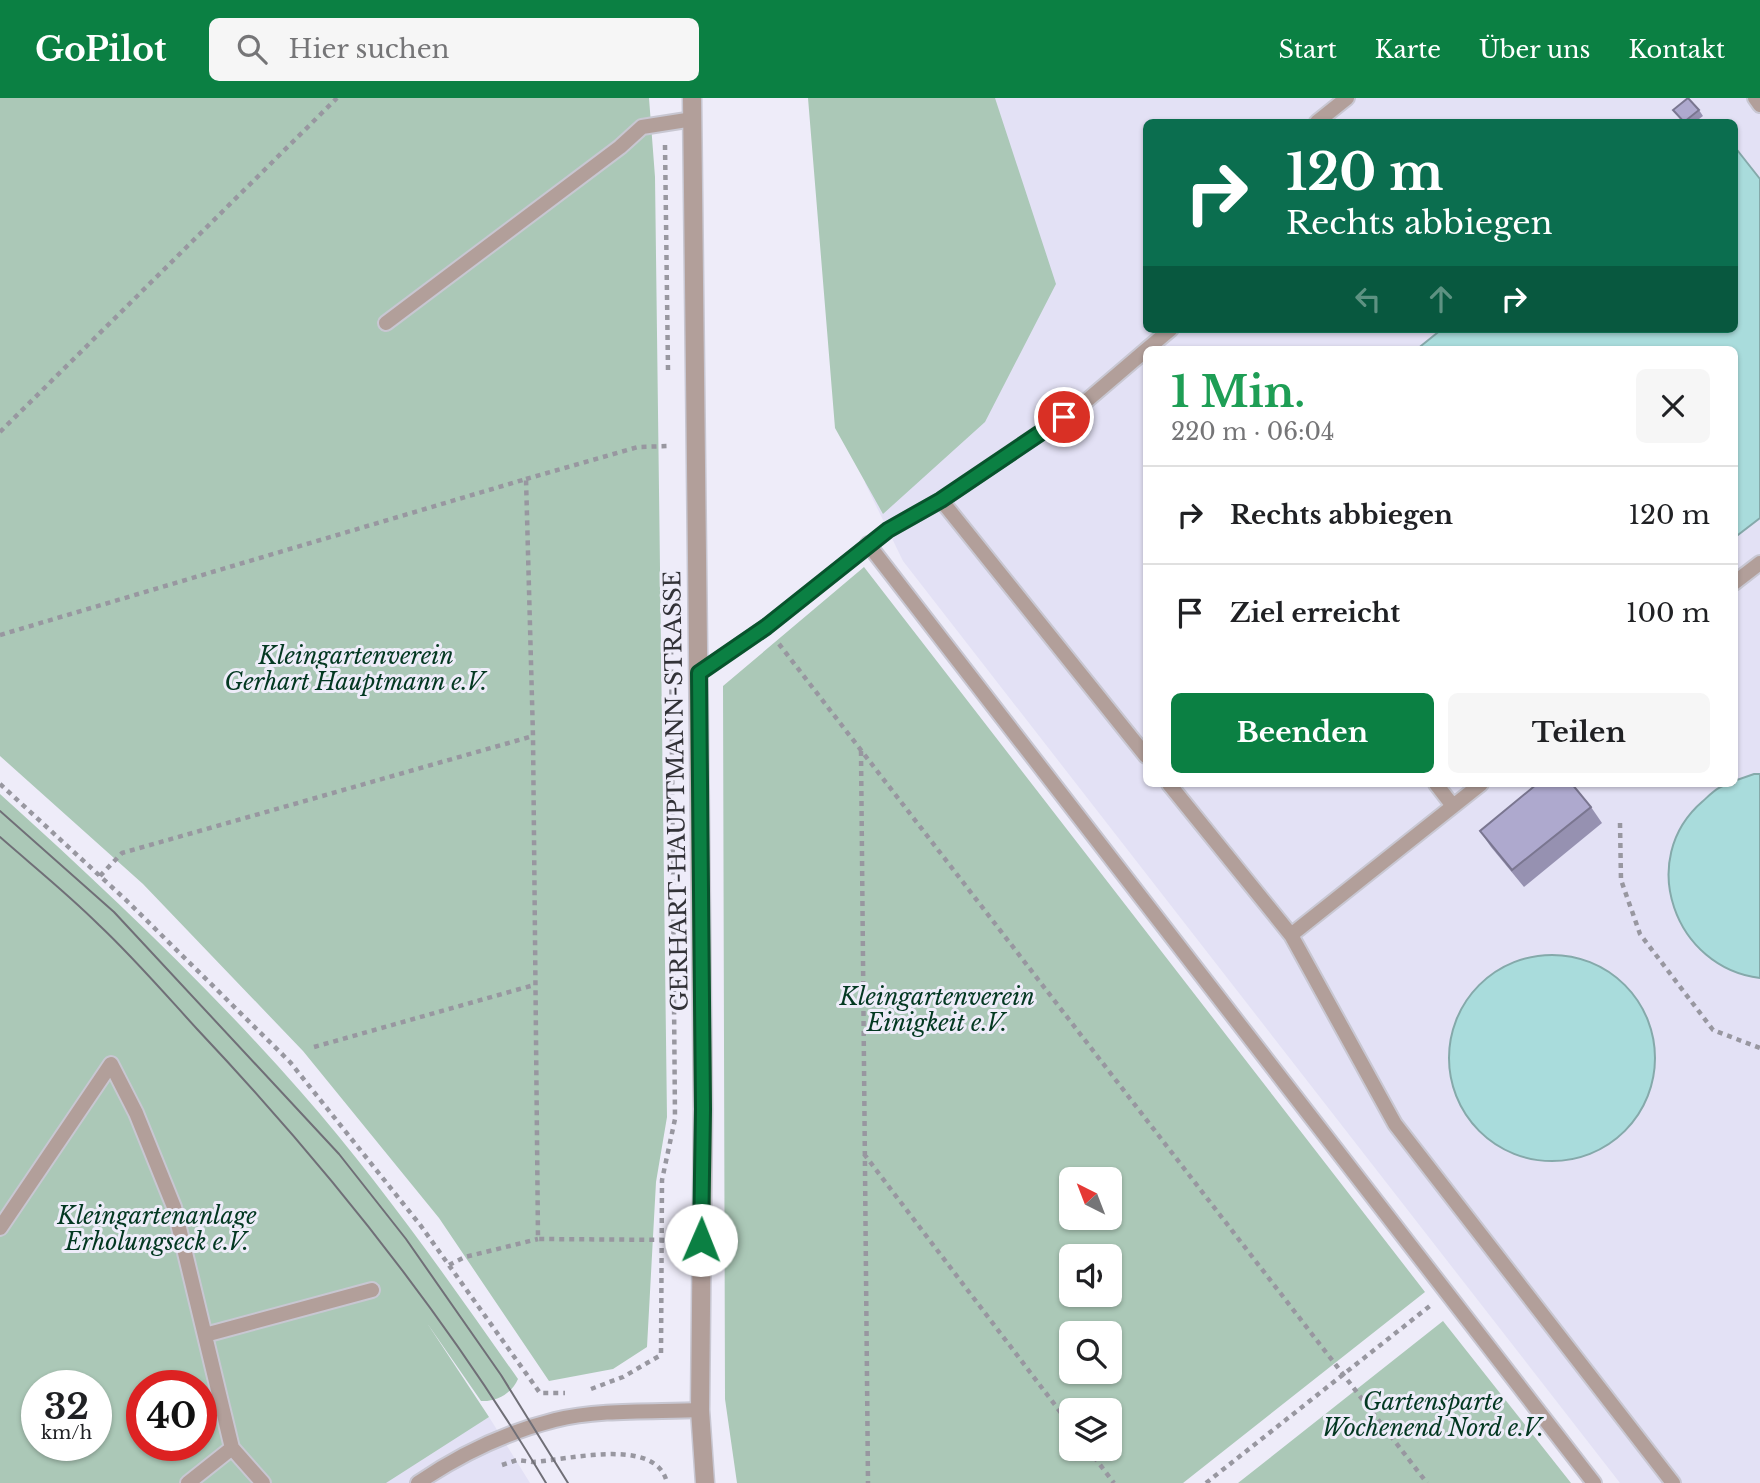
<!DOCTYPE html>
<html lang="de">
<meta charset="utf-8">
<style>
:root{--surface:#fff;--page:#f6f6f6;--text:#202124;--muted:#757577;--line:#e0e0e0;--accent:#0b8043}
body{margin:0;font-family:"Libre Baskerville",serif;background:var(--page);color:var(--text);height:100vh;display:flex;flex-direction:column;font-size:26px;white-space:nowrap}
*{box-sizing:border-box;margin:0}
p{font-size:23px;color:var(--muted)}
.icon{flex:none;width:38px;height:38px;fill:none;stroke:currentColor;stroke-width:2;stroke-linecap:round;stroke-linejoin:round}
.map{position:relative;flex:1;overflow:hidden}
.details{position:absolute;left:1143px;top:248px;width:595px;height:441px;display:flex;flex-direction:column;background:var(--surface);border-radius:10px;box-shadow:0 2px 5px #0004}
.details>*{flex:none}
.top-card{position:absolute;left:1143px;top:21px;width:595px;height:214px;border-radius:10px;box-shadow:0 2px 5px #0004;background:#0b6e4f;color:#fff;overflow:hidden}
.needle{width:46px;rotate:318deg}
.buttons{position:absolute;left:1059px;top:1069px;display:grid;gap:14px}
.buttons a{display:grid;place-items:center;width:63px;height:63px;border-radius:10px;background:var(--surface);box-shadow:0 2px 5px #0004;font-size:35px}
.speed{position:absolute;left:21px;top:1272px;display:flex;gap:14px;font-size:35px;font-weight:700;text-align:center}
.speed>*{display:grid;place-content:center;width:91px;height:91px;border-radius:50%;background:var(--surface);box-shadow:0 2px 5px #0004;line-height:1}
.speed small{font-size:18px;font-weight:400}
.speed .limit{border:10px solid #d22;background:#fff;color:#111}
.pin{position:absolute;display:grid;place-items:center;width:60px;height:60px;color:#fff;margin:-30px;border:4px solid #fff;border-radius:50%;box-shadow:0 2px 7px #0007}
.me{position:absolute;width:77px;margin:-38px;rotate:1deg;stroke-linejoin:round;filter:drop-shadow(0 0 5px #0008)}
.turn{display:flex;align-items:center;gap:24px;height:147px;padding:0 28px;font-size:32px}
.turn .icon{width:91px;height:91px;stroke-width:2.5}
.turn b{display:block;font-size:49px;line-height:60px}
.lanes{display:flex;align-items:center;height:66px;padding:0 28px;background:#0003;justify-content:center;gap:35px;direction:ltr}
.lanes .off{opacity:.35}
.round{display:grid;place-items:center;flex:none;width:74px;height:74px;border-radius:10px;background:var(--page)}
.overview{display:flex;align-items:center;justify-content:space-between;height:119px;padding:0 28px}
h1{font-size:42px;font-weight:700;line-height:52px;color:#1e9e55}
.action{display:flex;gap:14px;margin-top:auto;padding:14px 28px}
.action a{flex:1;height:80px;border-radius:10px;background:var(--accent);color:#fff;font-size:28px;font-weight:700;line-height:80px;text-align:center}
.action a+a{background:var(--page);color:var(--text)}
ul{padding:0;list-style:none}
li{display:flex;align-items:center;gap:21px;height:98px;padding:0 28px;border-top:2px solid var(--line)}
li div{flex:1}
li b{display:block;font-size:26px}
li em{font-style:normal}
header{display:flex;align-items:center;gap:42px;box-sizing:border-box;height:98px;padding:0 35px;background:var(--accent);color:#fff}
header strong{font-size:33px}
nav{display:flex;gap:38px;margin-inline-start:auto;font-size:24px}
.search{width:490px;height:63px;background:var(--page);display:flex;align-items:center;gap:18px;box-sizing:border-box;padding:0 24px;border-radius:10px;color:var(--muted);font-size:26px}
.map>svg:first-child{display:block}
.built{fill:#e3e1f5;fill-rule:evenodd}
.green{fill:#abc8b7;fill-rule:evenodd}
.water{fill:#a9dcdc;stroke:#85a9aa;stroke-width:2}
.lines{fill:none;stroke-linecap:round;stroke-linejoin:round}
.service-casing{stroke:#c8c7d2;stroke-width:18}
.tertiary-casing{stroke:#c8c7d2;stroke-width:21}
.path{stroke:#9897a0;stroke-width:4.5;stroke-dasharray:5 5;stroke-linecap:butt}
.service{stroke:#b29f9a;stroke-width:14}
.tertiary{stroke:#b29f9a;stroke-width:18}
.tram{stroke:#706f77;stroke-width:2}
.wall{fill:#9691b1}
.building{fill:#aea9ce;stroke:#7a7690;stroke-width:2}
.route-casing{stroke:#07532c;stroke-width:18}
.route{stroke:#0b8043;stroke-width:12}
.labels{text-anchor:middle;stroke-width:6;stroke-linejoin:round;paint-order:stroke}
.park-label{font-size:23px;font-style:italic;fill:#033821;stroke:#eeecf9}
.street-label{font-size:23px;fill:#323237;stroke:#eeecf9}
</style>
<header>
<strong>GoPilot</strong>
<div class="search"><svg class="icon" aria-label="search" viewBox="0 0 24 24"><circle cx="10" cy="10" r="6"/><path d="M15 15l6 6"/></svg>Hier suchen</div>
<nav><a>Start</a><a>Karte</a><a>Über uns</a><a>Kontakt</a></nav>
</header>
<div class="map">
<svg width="1760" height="1385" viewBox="0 0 1760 1385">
<rect width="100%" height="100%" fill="#eeecf9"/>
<path class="built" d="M 854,0 L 1760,0 L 1760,1385 L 1620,1385 L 903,463 L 865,385 ZM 1146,24 L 1734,24 L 1734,231 L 1146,231 ZM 1146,252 L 1734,252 L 1734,686 L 1146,686 Z
M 489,1319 L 530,1385 L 386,1385 L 401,1373 Z"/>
<path class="green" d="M 0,0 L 649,0 L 655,79 L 667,1019 L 656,1084 L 647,1249 L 613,1271 L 549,1283 L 439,1120 L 303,953 L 143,786 L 0,658 Z
M 808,0 L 995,0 L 1056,186 L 985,324 L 883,416 L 835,330 Z
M 864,469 L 1425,1194 L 1183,1385 L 737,1385 L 725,1301 L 723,588 ZM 1071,1082 L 1110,1082 L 1110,1120 L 1071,1120 ZM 1110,1158 L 1110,1197 L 1071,1197 L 1071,1158 ZM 1071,1236 L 1110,1236 L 1110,1274 L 1071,1274 ZM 1071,1312 L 1110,1312 L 1110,1351 L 1071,1351 Z
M 0,696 C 105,791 208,888 301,994 C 380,1084 449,1183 518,1281 C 512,1295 497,1304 481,1303 L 427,1225 L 489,1319 L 386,1385 L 0,1385 ZM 37,1288 L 96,1288 L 96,1348 L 37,1348 ZM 142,1288 L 201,1288 L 201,1348 L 142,1348 Z
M 1443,1223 L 1571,1385 L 1238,1385 Z"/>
<path class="water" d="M 1734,48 L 1760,81 L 1760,420 L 1734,440 L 1734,252 L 1416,252 L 1442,231 L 1734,231 Z
M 1754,676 L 1760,676 L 1760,880 C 1675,870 1635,761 1703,703 C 1713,694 1720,686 1734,686 L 1734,683 Z
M1449 960a103 103 0 1 1 206 0a103 103 0 1 1-206 0Z"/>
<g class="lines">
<g class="service-casing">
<path id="service" d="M 1755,0 L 1760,7
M 1317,24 L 1347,0
M 386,225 L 620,49 L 642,29 L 693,21
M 1146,252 L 1171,231
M 941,402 L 1146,658
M 868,446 L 1594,1385
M 1734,485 L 1760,465
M 699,575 L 766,529 L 888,432 L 941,402 L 1084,305 L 1146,252
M 1169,686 L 1291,837 L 1481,686
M 1436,686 L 1453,708
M 1291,837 L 1395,1026 L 1673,1385
M 0,1130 L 111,966 L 136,1015 L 174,1109 L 232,1350 L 263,1385
M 205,1237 L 372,1192
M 188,1385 L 232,1350
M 418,1385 C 459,1357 507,1334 555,1322 C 598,1311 655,1314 700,1312"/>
</g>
<g class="tertiary-casing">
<path id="tertiary" d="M 692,0 L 703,1011 L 700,1312 L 705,1385"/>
</g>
<path class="path" d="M 665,47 L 668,272
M 0,334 L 337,0
M 526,381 L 638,349 L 669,348
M 0,537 L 526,381 L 533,638 L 538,1141 L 680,1142
M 779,546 L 1427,1385
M 861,653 L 868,1385
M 0,686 L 126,802 L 290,964 L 421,1128 L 540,1295 L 565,1295
M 1620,725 L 1621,782 L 1640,836 L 1713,932 L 1760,950
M 100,778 L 122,755 L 533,638
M 314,949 L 534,887
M 864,1056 L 1071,1328
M 449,1167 L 465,1159 L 538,1141
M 591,1291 L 623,1279 L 661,1257 L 662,1082 L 675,1021 L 671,540
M 1088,1351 L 1114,1385
M 502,1367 L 517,1362 L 533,1364 C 568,1362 657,1338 667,1385
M 1206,1385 L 1431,1207"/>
<use href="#service" class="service"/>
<use href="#tertiary" class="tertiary"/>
<path class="tram" d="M 0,713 L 114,814 L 339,1056 L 406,1141 L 501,1277 L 568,1385
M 0,739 C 33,768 68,796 99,827 C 134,860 165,896 197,931 C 329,1071 448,1220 546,1385"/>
</g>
<path class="wall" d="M 1673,12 L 1699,12 L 1703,18 L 1695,24 L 1683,24 Z
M 1591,709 L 1602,725 L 1524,789 L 1491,749 L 1480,733 Z"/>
<path class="building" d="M 1688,0 L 1699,12 L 1684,24 L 1673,12 Z
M 1537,686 L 1572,686 L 1591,709 L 1512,772 L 1480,733 Z"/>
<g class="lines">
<g class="route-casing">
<path id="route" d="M 701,1142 L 703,1011 L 699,575 L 766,529 L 888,432 L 941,402 L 1064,319"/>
</g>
<use href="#route" class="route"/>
</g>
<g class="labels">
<g class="park-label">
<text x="356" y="566">Kleingartenverein<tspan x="356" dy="26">Gerhart Hauptmann e.V.</tspan></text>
<text x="937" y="907">Kleingartenverein<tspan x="937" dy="26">Einigkeit e.V.</tspan></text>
<text x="157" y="1126">Kleingartenanlage<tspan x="157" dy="26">Erholungseck e.V.</tspan></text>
<text x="1433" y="1312">Gartensparte<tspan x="1433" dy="26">Wochenend Nord e.V.</tspan></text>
</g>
<g class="street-label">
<text transform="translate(676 693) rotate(-91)" y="8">GERHART-HAUPTMANN-STRASSE</text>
</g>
</g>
</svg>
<div class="buttons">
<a><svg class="needle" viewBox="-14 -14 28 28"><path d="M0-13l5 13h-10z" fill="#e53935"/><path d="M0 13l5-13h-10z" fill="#757577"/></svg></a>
<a><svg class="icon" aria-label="sound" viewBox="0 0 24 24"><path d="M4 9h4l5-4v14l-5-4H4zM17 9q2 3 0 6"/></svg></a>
<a><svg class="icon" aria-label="search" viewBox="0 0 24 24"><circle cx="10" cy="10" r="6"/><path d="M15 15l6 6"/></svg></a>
<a><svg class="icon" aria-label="layers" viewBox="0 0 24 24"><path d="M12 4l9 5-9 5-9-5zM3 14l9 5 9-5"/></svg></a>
</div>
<div class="speed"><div>32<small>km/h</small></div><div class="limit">40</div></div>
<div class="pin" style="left:1064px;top:319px;background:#d93025"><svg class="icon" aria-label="arrive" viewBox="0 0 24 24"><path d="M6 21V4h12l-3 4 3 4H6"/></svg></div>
<svg class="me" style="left:701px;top:1142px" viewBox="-20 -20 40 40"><circle r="19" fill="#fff"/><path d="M0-13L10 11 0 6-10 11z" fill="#0b8043"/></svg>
<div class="top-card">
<div class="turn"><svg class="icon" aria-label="right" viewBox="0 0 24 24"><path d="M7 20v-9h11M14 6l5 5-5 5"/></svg><div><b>120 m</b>Rechts abbiegen</div></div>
<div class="lanes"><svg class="icon off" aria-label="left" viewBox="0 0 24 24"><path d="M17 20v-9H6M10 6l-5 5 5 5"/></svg><svg class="icon off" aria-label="ahead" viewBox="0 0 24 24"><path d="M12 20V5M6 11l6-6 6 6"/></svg><svg class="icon" aria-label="right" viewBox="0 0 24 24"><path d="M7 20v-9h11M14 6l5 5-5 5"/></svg></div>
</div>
<section class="details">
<div class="overview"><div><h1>1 Min.</h1><p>220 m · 06:04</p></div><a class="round"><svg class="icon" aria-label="close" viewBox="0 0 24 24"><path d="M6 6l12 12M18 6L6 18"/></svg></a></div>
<ul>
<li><svg class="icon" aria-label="right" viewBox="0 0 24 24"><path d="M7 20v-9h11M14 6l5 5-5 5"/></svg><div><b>Rechts abbiegen</b></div><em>120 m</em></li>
<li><svg class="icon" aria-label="arrive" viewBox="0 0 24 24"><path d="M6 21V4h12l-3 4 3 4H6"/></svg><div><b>Ziel erreicht</b></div><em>100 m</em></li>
</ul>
<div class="action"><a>Beenden</a><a>Teilen</a></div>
</section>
</div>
